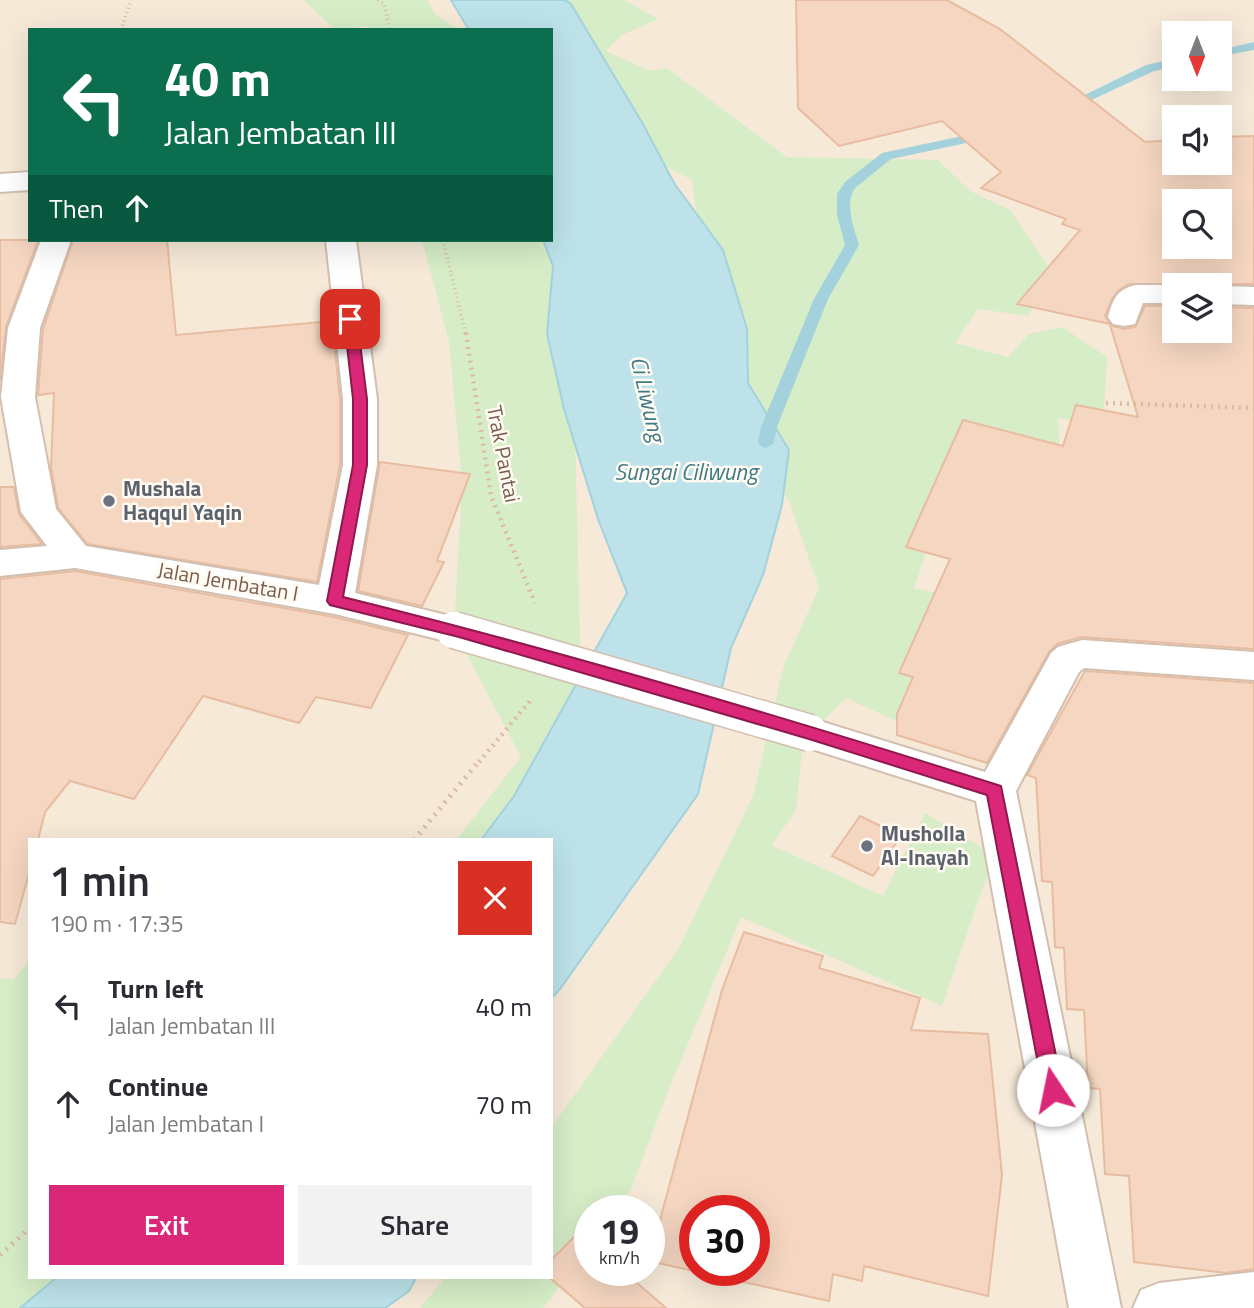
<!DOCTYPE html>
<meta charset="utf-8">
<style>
:root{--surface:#fff;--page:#f2f2f3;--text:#2b2b33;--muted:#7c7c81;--accent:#db2777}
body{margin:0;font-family:"Titillium Web",sans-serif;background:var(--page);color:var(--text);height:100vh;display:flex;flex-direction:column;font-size:26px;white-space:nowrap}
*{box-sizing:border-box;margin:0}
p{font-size:23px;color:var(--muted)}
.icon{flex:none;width:38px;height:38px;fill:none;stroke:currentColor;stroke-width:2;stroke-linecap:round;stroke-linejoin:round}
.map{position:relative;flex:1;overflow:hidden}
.panel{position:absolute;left:28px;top:838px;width:525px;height:441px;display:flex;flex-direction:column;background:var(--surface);border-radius:0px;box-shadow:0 7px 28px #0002}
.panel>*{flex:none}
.top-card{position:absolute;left:28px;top:28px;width:525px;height:214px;border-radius:0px;box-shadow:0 7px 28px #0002;background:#0b6e4f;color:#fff;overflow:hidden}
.needle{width:46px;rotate:180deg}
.controls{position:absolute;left:1162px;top:21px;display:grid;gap:14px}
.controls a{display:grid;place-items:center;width:70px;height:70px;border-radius:0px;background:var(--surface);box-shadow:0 7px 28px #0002;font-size:35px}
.speed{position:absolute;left:574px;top:1195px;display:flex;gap:14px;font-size:35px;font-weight:700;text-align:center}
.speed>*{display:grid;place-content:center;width:91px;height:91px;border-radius:50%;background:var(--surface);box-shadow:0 7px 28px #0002;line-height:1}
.speed small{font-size:18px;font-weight:400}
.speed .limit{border:10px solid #d22;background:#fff;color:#111}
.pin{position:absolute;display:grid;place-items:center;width:60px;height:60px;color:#fff;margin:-30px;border-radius:14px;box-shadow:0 4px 10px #0006}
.me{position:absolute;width:77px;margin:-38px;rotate:349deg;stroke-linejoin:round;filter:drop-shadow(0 0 5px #0008)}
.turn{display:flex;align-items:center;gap:24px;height:147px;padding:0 21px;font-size:32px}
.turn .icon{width:91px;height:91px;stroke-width:2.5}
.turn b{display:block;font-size:49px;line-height:60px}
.then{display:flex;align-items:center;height:66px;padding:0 21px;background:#0003;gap:14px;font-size:26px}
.round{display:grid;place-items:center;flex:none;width:74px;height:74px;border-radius:0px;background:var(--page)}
.headline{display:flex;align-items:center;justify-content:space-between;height:119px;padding:0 21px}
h1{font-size:42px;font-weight:600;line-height:52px}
.button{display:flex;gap:14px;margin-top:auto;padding:14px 21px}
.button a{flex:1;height:80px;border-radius:0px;background:var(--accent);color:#fff;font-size:28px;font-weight:600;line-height:80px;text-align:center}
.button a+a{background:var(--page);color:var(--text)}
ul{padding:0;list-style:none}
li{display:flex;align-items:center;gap:21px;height:98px;padding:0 21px}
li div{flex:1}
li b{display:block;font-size:26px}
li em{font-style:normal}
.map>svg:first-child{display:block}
.residential{fill:#f6e9d8;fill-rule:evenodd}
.green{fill:#d6edc7}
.water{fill:#bde2e9;stroke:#a3d2dc;stroke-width:2}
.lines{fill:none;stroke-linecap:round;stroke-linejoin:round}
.stream{fill:#a3d2dc;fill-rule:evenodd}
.building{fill:#f5d6c1;stroke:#e8bca0;stroke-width:2;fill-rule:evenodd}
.minor-casing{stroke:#d2bfaf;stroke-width:4}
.path-far2{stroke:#dbb9a3;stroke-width:3.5;stroke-dasharray:1 3.5;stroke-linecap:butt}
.path-far1{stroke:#dbb9a3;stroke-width:4.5;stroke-dasharray:2 5;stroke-linecap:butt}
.path{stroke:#dbb9a3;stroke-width:5;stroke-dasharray:2 6;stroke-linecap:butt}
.minor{fill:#fff;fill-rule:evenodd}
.minor-bridge-casing{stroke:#d2bfaf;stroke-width:39;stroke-linecap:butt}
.minor-bridge{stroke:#fff;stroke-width:36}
.route{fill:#db2777;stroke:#8e194d;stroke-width:2}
.worship-dot{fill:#6b7280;stroke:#fffaf2;stroke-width:2.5}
.labels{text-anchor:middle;stroke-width:5;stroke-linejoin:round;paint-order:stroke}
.street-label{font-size:21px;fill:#7b5d4b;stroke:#fffaf2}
.worship-label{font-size:21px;font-weight:bold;fill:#5b616d;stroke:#fffaf2;text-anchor:start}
.water-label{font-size:23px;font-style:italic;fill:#407b87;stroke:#fffaf2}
</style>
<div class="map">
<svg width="1254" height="1308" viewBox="0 0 1254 1308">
<rect width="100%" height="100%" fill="#fef6eb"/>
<path class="residential" d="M 0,0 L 1254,0 L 1254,1308 L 0,1308 ZM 30,30 L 551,30 L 551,240 L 30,240 ZM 1174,33 L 1220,33 L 1220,79 L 1174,79 ZM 1174,117 L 1220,117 L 1220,163 L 1174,163 ZM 1174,201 L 1220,201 L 1220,247 L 1174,247 ZM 1174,285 L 1220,285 L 1220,331 L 1174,331 ZM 30,840 L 551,840 L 551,1278 L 30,1278 ZM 590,1211 L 649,1211 L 649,1270 L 590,1270 ZM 695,1211 L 754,1211 L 754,1270 L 695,1270 Z"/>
<path class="green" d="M 303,0 L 427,0 L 436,15 L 459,30 L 370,30 L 368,26 L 336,30 Z
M 539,0 L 624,0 L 658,19 L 622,35 L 606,51 L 650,71 L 667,68 L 787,157 L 938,160 L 970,191 L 1010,210 L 1051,271 L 1028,316 L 978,309 L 955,343 L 1008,357 L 1029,334 L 1062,327 L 1107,357 L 1103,425 L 1058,418 L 1060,453 L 933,532 L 914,588 L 968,599 L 901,723 L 846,698 L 803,741 L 796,811 L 771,845 L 883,896 L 925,813 L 994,855 L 942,1006 L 741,917 L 668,1091 L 631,1189 L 615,1211 L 590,1211 L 590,1246 L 543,1308 L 420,1308 L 445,1278 L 551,1278 L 551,1128 L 679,948 L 753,796 L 784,665 L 819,588 L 789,501 L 714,415 L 708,303 L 692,180 L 626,146 Z
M 422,240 L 551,240 L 574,392 L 581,682 L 533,840 L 456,840 L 521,757 L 454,630 L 462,483 L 449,341 Z
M 30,960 L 30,1278 L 159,1278 L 119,1308 L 0,1308 L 0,978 L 13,980 Z"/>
<path class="water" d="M 451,0 L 565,0 L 571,4 L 643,124 L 674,183 L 723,250 L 747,329 L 748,383 L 789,450 L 782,505 L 763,575 L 731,648 L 698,794 L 560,989 L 551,999 L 551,840 L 481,840 L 514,796 L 627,593 L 598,519 L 564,409 L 547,334 L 553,266 L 543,240 L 551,240 L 551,30 L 469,30 Z
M 56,1278 L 416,1278 L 409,1291 L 385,1308 L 20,1308 Z"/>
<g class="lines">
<path class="stream" d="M 1254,42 L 1254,50 L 1220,56 L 1220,50 Z
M 1174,59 L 1174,67 L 1154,71 L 1072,109 L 1064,109 L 1062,106 L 1146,65 Z
M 986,131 L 992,135 L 990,138 L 891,159 L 855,188 C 844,204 854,228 859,245 L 828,299 L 777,427 L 774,443 L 766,448 L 761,446 L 758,443 L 761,427 L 814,299 L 845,245 L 837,215 L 837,194 L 845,182 L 882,153 Z"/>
</g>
<path class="building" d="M 796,0 L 947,0 L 1000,29 L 1145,142 L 1174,140 L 1174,163 L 1220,163 L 1220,137 L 1254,136 L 1254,284 L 1129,284 L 1119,290 L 1112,299 L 1105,316 L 1110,324 L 1017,304 L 1080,230 L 1062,224 L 1066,219 L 981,188 L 1001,172 L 942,121 L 839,146 L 798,108 ZM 1174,201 L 1220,201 L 1220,247 L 1174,247 Z
M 0,240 L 38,240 L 6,327 L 0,381 Z
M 73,240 L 167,240 L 176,335 L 332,321 L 340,399 L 340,465 L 317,582 L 87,544 L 58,508 L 51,467 L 54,393 L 38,395 L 43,329 Z
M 1145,306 L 1174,306 L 1174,331 L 1220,331 L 1220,307 L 1254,308 L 1254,649 L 1081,637 L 1057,644 L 1049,652 L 987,763 L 897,735 L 897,714 L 913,677 L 899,673 L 950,559 L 906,547 L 963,420 L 1063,446 L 1076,405 L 1138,417 L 1110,325 L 1124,329 L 1135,327 Z
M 380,462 L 470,474 L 437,561 L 444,562 L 422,606 L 358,591 Z
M 0,487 L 14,487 L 19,514 L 42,544 L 0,547 Z
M 75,571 L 334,617 L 408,635 L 371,708 L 316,697 L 299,723 L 203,696 L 134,799 L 70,781 L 45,812 L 38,840 L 30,840 L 30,870 L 15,924 L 0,922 L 0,579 Z
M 1085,671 L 1254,683 L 1254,1269 L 1226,1273 L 1134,1262 L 1129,1176 L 1105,1174 L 1100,1089 L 1088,1088 L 1084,1010 L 1067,1009 L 1064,948 L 1055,947 L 1052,882 L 1042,881 L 1036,778 L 1027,775 Z
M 860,816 L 901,836 L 873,876 L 832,856 Z
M 744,932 L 823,956 L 819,968 L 920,998 L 911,1030 L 988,1034 L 1002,1175 L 988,1296 L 864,1266 L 862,1281 L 833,1274 L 829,1301 L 649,1261 L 722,990 ZM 695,1211 L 754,1211 L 754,1270 L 695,1270 Z
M 578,1233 L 590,1243 L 590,1270 L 622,1270 L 666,1308 L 585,1308 L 550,1278 L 551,1260 Z"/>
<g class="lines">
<g class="minor-casing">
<path id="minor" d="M 30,172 L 30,190 L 0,192 L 0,174 Z
M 41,240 L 71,240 L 40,328 L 35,397 L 56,509 L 86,546 L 319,585 L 343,465 L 343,399 L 326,240 L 356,240 L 377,399 L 377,465 L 355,593 L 467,620 L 473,630 L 467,640 L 454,643 L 335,614 L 75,568 L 0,576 L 0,550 L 47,546 L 21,512 L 1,397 L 8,328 Z
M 1136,285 L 1176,285 L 1174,303 L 1143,303 L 1135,324 L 1124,326 L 1113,324 L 1108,317 C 1113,299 1117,289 1136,285 Z
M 1220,286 L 1254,287 L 1254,305 L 1220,304 Z
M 1082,640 L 1254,652 L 1254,680 L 1084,668 L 1079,672 L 1016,791 L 1121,1308 L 1069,1308 L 976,801 L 796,744 L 790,733 L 796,722 L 810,718 L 985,772 L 1051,653 L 1058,647 Z
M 1254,1272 L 1254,1308 L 1133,1308 L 1141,1290 L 1159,1283 Z"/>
</g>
<path class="path-far2" d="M 378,0 L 384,4 L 390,30
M 121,30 L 131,0
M 443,240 L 466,335"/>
<path class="path-far1" d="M 466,333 L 491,496 L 535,603
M 1106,403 L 1254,408
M 479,762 L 530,701"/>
<path class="path" d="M 414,840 L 480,760
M 0,1255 L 30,1228"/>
<use href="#minor" class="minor"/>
<g class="minor-bridge-casing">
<path id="minor-bridge" d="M 454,630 L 810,733"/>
</g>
<use href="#minor-bridge" class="minor-bridge"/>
</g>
<path class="route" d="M 350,315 L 357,319 L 367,399 L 367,465 L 343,597 C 565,652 784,717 1001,786 L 1063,1090 L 1060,1096 L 1053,1099 L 1046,1096 L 1043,1090 L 987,795 L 809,739 L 459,637 L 330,605 L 327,601 L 353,465 L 353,399 L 344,319 Z"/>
<g class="worship-dot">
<circle cx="109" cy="501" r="7"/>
<circle cx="867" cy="846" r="7"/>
</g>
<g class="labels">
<g class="street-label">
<text transform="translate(503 454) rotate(79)" y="7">Trak Pantai</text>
<text transform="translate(228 582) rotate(10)" y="7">Jalan Jembatan I</text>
</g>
<g class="worship-label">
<text x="123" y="496">Mushala<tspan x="123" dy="24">Haqqul Yaqin</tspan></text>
<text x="881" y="841">Musholla<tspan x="881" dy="24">Al-Inayah</tspan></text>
</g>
<g class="water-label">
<text transform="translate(648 399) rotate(77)" y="8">Ci Liwung</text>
<text x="686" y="480">Sungai Ciliwung</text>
</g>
</g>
</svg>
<div class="controls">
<a><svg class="needle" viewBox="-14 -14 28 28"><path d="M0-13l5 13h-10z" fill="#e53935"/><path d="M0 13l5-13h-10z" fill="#7c7c81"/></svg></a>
<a><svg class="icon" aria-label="sound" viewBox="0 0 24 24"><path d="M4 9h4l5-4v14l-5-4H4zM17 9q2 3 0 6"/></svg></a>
<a><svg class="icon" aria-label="search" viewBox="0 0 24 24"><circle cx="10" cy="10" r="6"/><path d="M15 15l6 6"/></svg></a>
<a><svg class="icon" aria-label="layers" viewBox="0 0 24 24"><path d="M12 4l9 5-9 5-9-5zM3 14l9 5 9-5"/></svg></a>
</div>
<div class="speed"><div>19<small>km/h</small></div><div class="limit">30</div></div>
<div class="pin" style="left:350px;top:319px;background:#d93025"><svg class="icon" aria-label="arrive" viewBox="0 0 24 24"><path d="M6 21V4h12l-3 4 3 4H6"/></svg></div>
<svg class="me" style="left:1053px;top:1090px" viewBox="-20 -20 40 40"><circle r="19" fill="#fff"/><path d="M0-13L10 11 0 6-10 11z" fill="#db2777"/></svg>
<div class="top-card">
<div class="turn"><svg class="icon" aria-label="left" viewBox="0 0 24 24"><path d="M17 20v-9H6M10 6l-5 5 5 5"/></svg><div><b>40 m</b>Jalan Jembatan III</div></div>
<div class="then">Then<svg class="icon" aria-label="ahead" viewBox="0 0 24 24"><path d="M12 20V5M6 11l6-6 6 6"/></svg></div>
</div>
<section class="panel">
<div class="headline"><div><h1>1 min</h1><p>190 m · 17:35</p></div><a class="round" style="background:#d93025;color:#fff"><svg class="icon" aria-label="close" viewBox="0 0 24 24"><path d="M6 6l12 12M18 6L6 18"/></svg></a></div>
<ul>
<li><svg class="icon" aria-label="left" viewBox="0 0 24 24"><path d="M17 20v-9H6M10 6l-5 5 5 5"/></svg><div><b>Turn left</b><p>Jalan Jembatan III</p></div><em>40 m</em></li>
<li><svg class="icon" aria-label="ahead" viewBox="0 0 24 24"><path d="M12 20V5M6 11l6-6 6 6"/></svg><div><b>Continue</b><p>Jalan Jembatan I</p></div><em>70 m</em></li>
</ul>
<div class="button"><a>Exit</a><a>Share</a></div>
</section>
</div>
